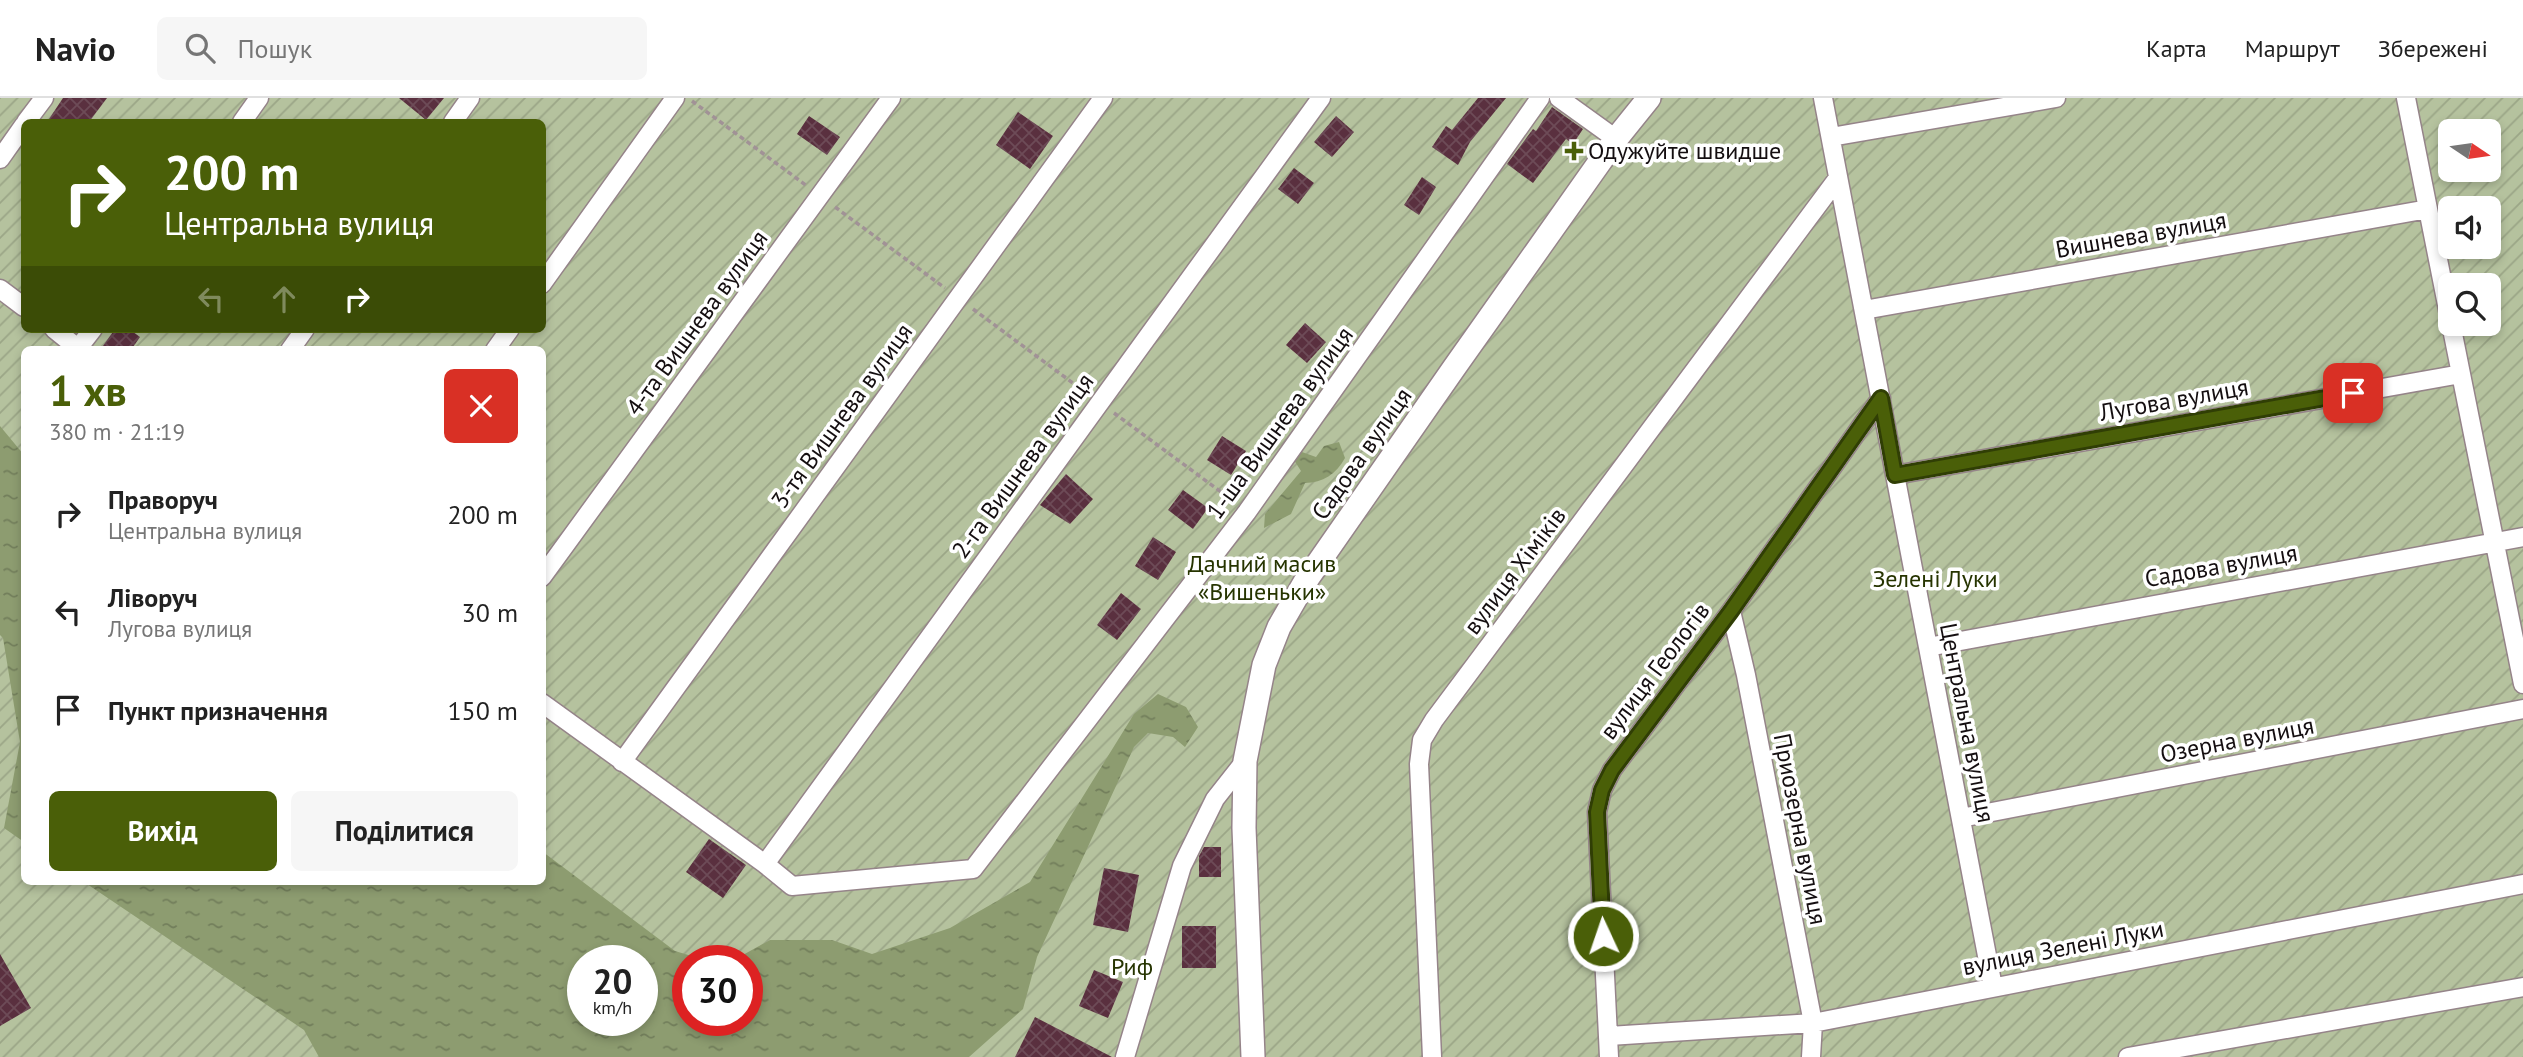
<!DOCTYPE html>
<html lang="uk">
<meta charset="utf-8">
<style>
:root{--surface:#fff;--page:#f6f6f6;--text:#222;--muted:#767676;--line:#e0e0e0;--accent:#4a5f08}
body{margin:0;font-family:"PT Sans",sans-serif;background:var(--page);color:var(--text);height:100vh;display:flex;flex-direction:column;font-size:26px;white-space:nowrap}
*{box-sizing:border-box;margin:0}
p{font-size:23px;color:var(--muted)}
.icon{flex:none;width:38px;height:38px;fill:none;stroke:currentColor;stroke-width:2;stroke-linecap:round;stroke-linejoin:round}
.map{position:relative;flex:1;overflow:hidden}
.side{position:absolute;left:21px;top:248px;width:525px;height:539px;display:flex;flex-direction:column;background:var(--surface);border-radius:10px;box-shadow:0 4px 10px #0003}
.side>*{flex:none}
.guide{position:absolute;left:21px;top:21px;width:525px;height:214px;border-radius:10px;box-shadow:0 4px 10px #0003;background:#4a5f08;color:#fff;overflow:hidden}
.needle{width:46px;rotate:103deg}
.controls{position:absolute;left:2438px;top:21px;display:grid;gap:14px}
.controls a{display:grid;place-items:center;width:63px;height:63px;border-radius:10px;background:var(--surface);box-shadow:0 4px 10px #0003;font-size:35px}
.speed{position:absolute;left:567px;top:847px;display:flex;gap:14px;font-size:35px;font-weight:700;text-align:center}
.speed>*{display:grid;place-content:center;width:91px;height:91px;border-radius:50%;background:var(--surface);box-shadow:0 4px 10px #0003;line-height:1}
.speed small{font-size:18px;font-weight:400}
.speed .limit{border:10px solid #d22;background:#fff;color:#111}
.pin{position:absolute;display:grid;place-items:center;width:60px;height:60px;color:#fff;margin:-30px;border-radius:14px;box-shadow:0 4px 10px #0006}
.me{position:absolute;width:77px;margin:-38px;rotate:357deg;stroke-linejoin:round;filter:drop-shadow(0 0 5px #0008)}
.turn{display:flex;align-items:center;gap:24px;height:147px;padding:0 28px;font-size:32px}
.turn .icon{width:91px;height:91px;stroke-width:2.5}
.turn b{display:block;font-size:49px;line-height:60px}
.lanes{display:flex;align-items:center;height:66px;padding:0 28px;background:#0003;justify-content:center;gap:35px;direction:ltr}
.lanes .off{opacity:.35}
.round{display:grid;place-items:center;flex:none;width:74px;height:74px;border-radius:10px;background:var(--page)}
.headline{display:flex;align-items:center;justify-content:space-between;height:119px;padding:0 28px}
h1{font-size:42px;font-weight:800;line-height:52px;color:var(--accent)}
.primary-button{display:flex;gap:14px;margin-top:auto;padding:14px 28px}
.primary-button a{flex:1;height:80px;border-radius:10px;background:var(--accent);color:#fff;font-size:28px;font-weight:800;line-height:80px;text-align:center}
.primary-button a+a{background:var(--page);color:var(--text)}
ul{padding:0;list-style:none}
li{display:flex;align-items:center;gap:21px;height:98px;padding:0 28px}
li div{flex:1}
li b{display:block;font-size:26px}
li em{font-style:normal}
header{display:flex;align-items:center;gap:42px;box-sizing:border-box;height:98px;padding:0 35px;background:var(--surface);border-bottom:2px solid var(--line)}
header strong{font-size:33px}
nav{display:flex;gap:38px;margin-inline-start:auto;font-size:24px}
.search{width:490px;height:63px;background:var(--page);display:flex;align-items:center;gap:18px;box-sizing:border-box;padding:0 24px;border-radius:10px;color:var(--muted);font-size:26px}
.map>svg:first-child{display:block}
.garden{fill:url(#garden-furrows);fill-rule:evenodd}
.water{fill:url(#water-ripples);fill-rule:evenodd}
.building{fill:url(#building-cross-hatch)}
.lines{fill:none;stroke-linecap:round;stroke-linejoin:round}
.minor-casing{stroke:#958489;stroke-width:21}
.tertiary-casing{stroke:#958489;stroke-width:26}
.path{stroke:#a19296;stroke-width:3.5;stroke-dasharray:5 3.5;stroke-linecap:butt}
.minor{stroke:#fff;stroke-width:18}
.tertiary{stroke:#fff;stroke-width:23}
.route-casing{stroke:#303e05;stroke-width:18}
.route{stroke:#4a5f08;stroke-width:12}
.poi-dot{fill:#4a5f08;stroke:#fff;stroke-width:2.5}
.labels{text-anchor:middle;stroke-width:7;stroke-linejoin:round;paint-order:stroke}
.poi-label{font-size:24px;fill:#140e10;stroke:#fff;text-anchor:start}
.street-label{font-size:24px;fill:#140e10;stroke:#fff}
.park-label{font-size:24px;fill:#263400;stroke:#fff}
</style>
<header>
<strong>Navio</strong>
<div class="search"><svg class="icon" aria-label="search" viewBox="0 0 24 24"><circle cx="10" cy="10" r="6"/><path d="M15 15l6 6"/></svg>Пошук</div>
<nav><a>Карта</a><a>Маршрут</a><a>Збережені</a></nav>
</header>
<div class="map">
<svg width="2523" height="959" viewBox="0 0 2523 959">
<defs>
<pattern id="garden-furrows" width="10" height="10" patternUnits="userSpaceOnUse" patternTransform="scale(1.75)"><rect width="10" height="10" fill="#b5c29e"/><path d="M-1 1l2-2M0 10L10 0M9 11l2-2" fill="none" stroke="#9ba687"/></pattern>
<pattern id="water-ripples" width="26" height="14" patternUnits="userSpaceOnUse" patternTransform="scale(1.75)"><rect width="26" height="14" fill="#8d9c70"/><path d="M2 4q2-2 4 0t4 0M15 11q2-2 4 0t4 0" fill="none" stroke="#727e5b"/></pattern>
<pattern id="building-cross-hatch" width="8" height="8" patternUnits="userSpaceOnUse" patternTransform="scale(1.75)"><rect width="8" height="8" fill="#5a303f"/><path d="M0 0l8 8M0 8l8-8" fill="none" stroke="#6d4b57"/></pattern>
</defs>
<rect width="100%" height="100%" fill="#efdbe1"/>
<path class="garden" d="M 0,0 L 2523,0 L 2523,959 L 0,959 ZM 24,24 L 542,24 L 542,231 L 24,231 ZM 2450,33 L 2488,33 L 2488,72 L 2450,72 ZM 2450,110 L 2488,110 L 2488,149 L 2450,149 ZM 2450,187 L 2488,187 L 2488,226 L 2450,226 ZM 24,252 L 542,252 L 542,784 L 24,784 ZM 583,863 L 642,863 L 642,922 L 583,922 ZM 688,863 L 747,863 L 747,922 L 688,922 Z"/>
<path class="water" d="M 0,328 L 24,357 L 24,744 L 4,730 L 20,644 L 3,540 L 0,537 Z
M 1339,344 L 1345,360 C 1336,376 1323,385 1305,385 L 1291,416 L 1264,430 L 1265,416 L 1301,373 L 1294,362 L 1299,353 L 1316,359 L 1324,348 Z
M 1158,596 L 1186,609 L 1198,629 L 1185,649 L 1173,639 L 1148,635 L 1134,649 L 1037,859 L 1023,911 L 969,959 L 319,959 L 304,932 L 84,784 L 542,784 L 543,754 L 675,853 L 708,863 L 688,863 L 688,922 L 747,922 L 747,863 L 732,863 L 770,842 L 832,842 L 872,856 L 950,830 L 1030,784 L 1134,616 ZM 583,863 L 642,863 L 642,922 L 583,922 Z"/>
<path class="building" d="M 63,0 L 107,0 L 89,24 L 47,24 Z
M 399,0 L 444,0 L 426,22 Z
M 1478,0 L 1506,0 L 1470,44 L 1458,67 L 1432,49 L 1446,28 L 1452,32 Z
M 1552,9 L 1583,31 L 1573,46 L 1566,41 L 1533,85 L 1507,66 L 1533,31 L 1536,33 Z
M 1018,14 L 1053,38 L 1030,71 L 996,47 Z
M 809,18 L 840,39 L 827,57 L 797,36 Z
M 1336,18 L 1354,34 L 1332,59 L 1314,44 Z
M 1294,70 L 1314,85 L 1298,106 L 1278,91 Z
M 1422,79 L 1436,89 L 1419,117 L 1404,107 Z
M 1305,225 L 1326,244 L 1307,265 L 1286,247 Z
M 115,231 L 129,231 L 140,239 L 131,252 L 100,252 Z
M 1222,338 L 1246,353 L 1231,377 L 1207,362 Z
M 1066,376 L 1093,401 L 1070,426 L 1040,407 Z
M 1183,392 L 1208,410 L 1193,431 L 1168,412 Z
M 1153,439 L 1176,454 L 1158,482 L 1135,468 Z
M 1121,495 L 1141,511 L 1117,542 L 1097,527 Z
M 709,741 L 746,767 L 723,800 L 686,774 Z
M 1204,749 L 1221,749 L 1221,779 L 1199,779 L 1199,758 Z
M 1104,770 L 1139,777 L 1128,834 L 1093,827 Z
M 1182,828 L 1216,828 L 1216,870 L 1182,870 Z
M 0,856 L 31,910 L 0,928 Z
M 1094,872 L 1123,884 L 1108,920 L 1079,908 Z
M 1035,919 L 1112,959 L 1015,959 Z"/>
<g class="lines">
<g class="minor-casing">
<path id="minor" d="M 1559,0 L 1616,41
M 1823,0 L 1993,889
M 2406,0 L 2450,222
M 26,24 L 44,0
M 242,24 L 259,0
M 453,24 L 470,0
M 1831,39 L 2056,0
M 0,61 L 24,27
M 542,186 L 675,0
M 0,191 L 24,209
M 1864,212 L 2428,111
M 2451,226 L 2523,586
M 54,231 L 80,252
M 79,249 L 93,231
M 290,252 L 305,231
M 495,252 L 510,231
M 1895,377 L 2461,276
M 542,479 L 891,0
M 1731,513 L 1746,577 L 1813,925 L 1811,959
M 1928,549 L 2523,439
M 542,605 L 765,766 L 792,788 L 973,771 L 1247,414 L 1540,0
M 622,664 L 1103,0
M 1961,720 L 2523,611
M 765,766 L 1321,0
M 1609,938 L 1813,925 L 2523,786
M 1125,959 L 1182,768 L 1215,701 L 1245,663
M 1432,959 L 1419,666 L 1422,642 L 1434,622 L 1838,80
M 1609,959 L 1597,714 L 1602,692 L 1612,672 L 1731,513 L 1881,300
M 2128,959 L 2523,889"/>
</g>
<g class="tertiary-casing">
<path id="tertiary" d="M 1253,959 L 1244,730 L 1245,663 L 1264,567 L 1279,529 L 1305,484 L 1454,270 L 1616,41 L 1649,0"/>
</g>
<path class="path" d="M 692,3 L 807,88
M 835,109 L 945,190
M 973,211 L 1085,294
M 1114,315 L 1232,402"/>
<use href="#minor" class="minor"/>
<use href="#tertiary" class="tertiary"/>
</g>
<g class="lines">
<g class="route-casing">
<path id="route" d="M 1603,838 L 1597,714 L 1602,692 L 1612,672 L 1731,513 L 1881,300 L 1895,377 L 2353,295"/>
</g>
<use href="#route" class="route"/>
</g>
<path class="poi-dot" d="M1570.5 42.5h7v7h7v7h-7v7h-7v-7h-7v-7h7z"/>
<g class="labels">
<g class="poi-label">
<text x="1588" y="61">Одужуйте швидше</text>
</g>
<g class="street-label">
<text transform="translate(2141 137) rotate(-10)" y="8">Вишнева вулиця</text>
<text transform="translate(697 225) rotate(-54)" y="8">4-та Вишнева вулиця</text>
<text transform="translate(2174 302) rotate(-10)" y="8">Лугова вулиця</text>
<text transform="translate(842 318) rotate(-54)" y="8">3-тя Вишнева вулиця</text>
<text transform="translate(1280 325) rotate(-54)" y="8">1-ша Вишнева вулиця</text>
<text transform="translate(1362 356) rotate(-55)" y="8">Садова вулиця</text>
<text transform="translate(1023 368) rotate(-54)" y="8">2-га Вишнева вулиця</text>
<text transform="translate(2221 468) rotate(-10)" y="8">Садова вулиця</text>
<text transform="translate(1515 473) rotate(-53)" y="8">вулиця Хіміків</text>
<text transform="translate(1655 573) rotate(-53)" y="8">вулиця Геологів</text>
<text transform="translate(1967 625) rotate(79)" y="8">Центральна вулиця</text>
<text transform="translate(2237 642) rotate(-11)" y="8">Озерна вулиця</text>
<text transform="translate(1800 731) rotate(79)" y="8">Приозерна вулиця</text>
<text transform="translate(2063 850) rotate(-11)" y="8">вулиця Зелені Луки</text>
</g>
<g class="park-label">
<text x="1262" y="474">Дачний масив<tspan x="1262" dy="28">«Вишеньки»</tspan></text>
<text x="1935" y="489">Зелені Луки</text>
<text x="1132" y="877">Риф</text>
</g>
</g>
</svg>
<div class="controls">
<a><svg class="needle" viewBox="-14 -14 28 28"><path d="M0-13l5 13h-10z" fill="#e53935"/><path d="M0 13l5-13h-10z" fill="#767676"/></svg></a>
<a><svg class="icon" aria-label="sound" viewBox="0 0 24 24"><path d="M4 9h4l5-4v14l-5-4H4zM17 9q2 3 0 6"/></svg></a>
<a><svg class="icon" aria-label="search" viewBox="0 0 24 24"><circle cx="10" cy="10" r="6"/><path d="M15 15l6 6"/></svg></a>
</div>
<div class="speed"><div>20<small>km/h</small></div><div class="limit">30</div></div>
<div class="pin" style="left:2353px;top:295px;background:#d93025"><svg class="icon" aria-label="arrive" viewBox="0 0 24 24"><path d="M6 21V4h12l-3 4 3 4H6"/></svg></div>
<svg class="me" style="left:1603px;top:838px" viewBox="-20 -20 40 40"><circle r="17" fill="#4a5f08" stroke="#fff" stroke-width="3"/><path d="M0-11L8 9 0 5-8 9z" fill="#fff"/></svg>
<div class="guide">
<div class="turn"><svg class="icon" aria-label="right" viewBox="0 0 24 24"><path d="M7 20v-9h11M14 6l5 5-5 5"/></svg><div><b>200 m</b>Центральна вулиця</div></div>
<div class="lanes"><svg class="icon off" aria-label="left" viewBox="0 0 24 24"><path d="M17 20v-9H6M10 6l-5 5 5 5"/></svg><svg class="icon off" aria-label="ahead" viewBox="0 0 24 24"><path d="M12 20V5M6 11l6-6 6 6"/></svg><svg class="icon" aria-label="right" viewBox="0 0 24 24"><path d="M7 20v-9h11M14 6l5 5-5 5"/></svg></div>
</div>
<section class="side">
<div class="headline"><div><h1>1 хв</h1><p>380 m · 21:19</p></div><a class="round" style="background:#d93025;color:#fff"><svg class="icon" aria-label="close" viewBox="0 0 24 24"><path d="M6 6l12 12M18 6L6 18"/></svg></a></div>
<ul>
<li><svg class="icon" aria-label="right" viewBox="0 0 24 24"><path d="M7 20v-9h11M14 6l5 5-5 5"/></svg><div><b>Праворуч</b><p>Центральна вулиця</p></div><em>200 m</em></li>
<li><svg class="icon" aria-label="left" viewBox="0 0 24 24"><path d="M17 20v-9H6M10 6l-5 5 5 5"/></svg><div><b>Ліворуч</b><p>Лугова вулиця</p></div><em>30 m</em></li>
<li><svg class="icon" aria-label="arrive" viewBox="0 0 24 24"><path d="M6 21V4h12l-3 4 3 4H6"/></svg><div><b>Пункт призначення</b></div><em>150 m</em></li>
</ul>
<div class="primary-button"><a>Вихід</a><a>Поділитися</a></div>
</section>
</div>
